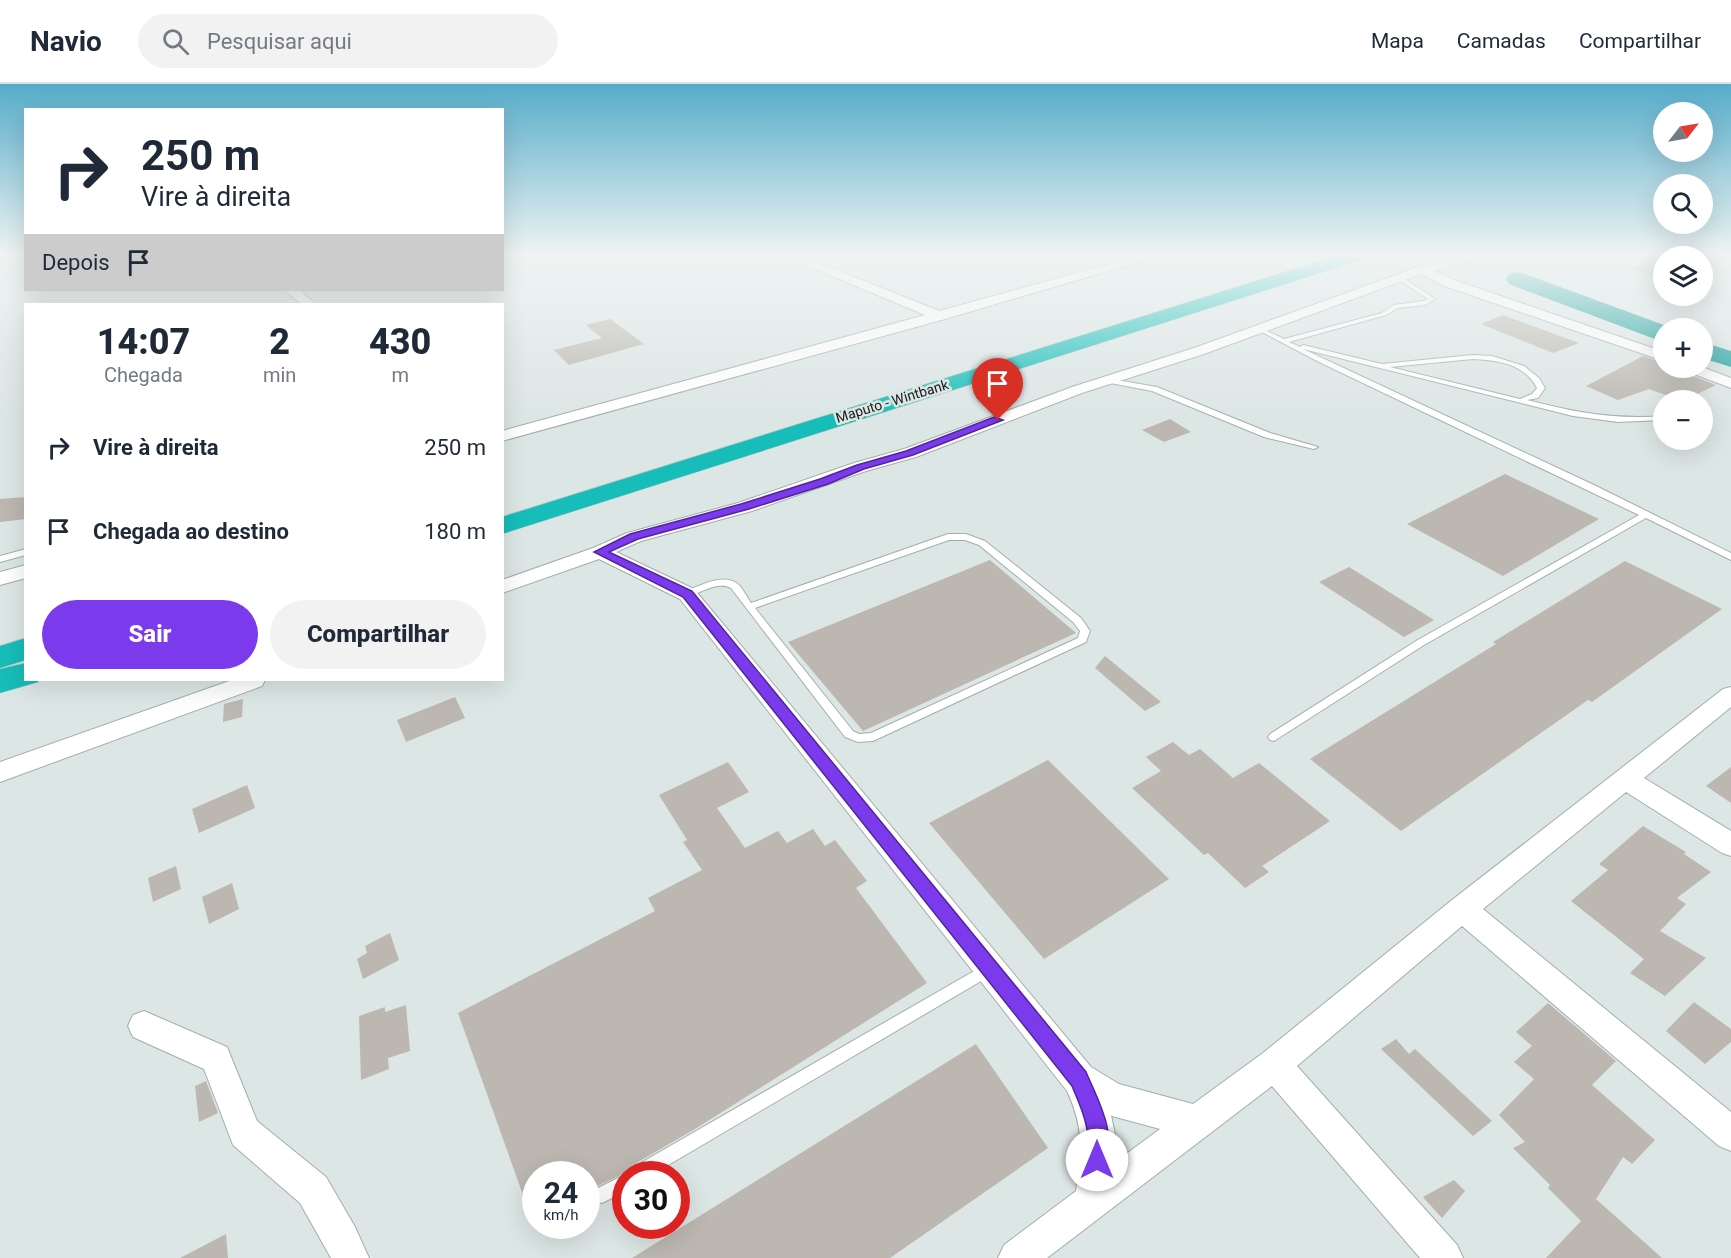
<!DOCTYPE html>
<html lang="pt">
<meta charset="utf-8">
<style>
:root{--surface:#fff;--page:#f2f2f3;--text:#1f2937;--muted:#747a83;--line:#e0e1e3;--accent:#7c3aed}
body{margin:0;font-family:Roboto,sans-serif;background:var(--page);color:var(--text);height:100vh;display:flex;flex-direction:column;font-size:22px;white-space:nowrap}
*{box-sizing:border-box;margin:0}
p{font-size:20px;color:var(--muted)}
.icon{flex:none;width:33px;height:33px;fill:none;stroke:currentColor;stroke-width:2;stroke-linecap:round;stroke-linejoin:round}
.map{position:relative;flex:1;overflow:hidden}
.drawer{position:absolute;left:24px;top:219px;width:480px;height:378px;display:flex;flex-direction:column;background:var(--surface);border-radius:0px;box-shadow:0 6px 24px #0002}
.drawer>*{flex:none}
.guide{position:absolute;left:24px;top:24px;width:480px;height:183px;border-radius:0px;box-shadow:0 6px 24px #0002;background:#fff;color:var(--text);overflow:hidden}
.needle{width:39px;rotate:59deg}
.tools{position:absolute;left:1653px;top:18px;display:grid;gap:12px}
.tools a{display:grid;place-items:center;width:60px;height:60px;border-radius:50%;background:var(--surface);box-shadow:0 6px 24px #0002;font-size:30px}
.speed{position:absolute;left:522px;top:1077px;display:flex;gap:12px;font-size:30px;font-weight:700;text-align:center}
.speed>*{display:grid;place-content:center;width:78px;height:78px;border-radius:50%;background:var(--surface);box-shadow:0 6px 24px #0002;line-height:1}
.speed small{font-size:15px;font-weight:400}
.speed .limit{border:9px solid #d22;background:#fff;color:#111}
.pin{position:absolute;display:grid;place-items:center;width:51px;height:51px;color:#fff;margin:-62px -26px;border-radius:50% 50% 50% 0;rotate:-45deg;box-shadow:0 0 6px #0007}
.pin .icon{rotate:45deg}
.me{position:absolute;width:66px;margin:-33px;rotate:0deg;stroke-linejoin:round;filter:drop-shadow(0 0 4px #0008)}
.turn{display:flex;align-items:center;gap:21px;height:126px;padding:0 18px;font-size:27px}
.turn .icon{width:78px;height:78px;stroke-width:2.5}
.turn b{display:block;font-size:42px;line-height:51px}
.then{display:flex;align-items:center;height:57px;padding:0 18px;background:#0003;gap:12px;font-size:22px}
.eta{display:flex;justify-content:space-evenly;align-items:center;height:102px;text-align:center}
.eta b{font-size:36px;font-weight:800;line-height:42px}
.cta{display:flex;gap:12px;margin-top:auto;padding:12px 18px}
.cta a{flex:1;height:69px;border-radius:36px;background:var(--accent);color:#fff;font-size:24px;font-weight:800;line-height:69px;text-align:center}
.cta a+a{background:var(--page);color:var(--text)}
ul{padding:0;list-style:none}
li{display:flex;align-items:center;gap:18px;height:84px;padding:0 18px}
li div{flex:1}
li b{display:block;font-size:22px}
li em{font-style:normal}
header{display:flex;align-items:center;gap:36px;box-sizing:border-box;height:84px;padding:0 30px;background:var(--surface);border-bottom:2px solid var(--line)}
header strong{font-size:28px}
nav{display:flex;gap:33px;margin-inline-start:auto;font-size:21px}
.search{width:420px;height:54px;background:var(--page);display:flex;align-items:center;gap:15px;box-sizing:border-box;padding:0 21px;border-radius:33px;color:var(--muted);font-size:22px}
.map>svg:first-child{display:block}
.lines{fill:none;stroke-linecap:round;stroke-linejoin:round}
.river{fill:#1ba09d;fill-rule:evenodd}
.building{fill:#bcb7b0}
.lane-casing{stroke:#a4adad;stroke-width:2}
.street-casing{stroke:#a4adad;stroke-width:2}
.highway-casing{stroke:#c2c3c3;stroke-width:1}
.lane{fill:#fff;fill-rule:evenodd}
.street{fill:#fff;fill-rule:evenodd}
.highway{fill:#17bdb9;fill-rule:evenodd}
.route{fill:#7c3aed;stroke:#51269a;stroke-width:1.5}
.labels{text-anchor:middle;stroke-width:5;stroke-linejoin:round;paint-order:stroke}
.far-street-label{font-size:14px;fill:#161a1a;stroke:#dce6e5}
</style>
<header>
<strong>Navio</strong>
<div class="search"><svg class="icon" aria-label="search" viewBox="0 0 24 24"><circle cx="10" cy="10" r="6"/><path d="M15 15l6 6"/></svg>Pesquisar aqui</div>
<nav><a>Mapa</a><a>Camadas</a><a>Compartilhar</a></nav>
</header>
<div class="map">
<svg width="1731" height="1174" viewBox="0 0 1731 1174">
<rect width="100%" height="100%" fill="#dce6e5"/>
<g class="lines">
<path class="river" d="M 1517,188 L 1525,190 L 1672,244 L 1664,244 L 1664,257 L 1655,255 L 1509,200 L 1506,195 L 1509,190 Z
M 1702,258 L 1731,267 L 1731,283 L 1702,274 Z"/>
</g>
<path class="building" d="M 1658,170 L 1664,170 L 1664,195 L 1629,185 Z
M 1503,231 L 1579,259 L 1553,269 L 1481,240 Z
M 610,235 L 644,260 L 569,281 L 554,266 L 602,254 L 586,241 Z
M 1643,272 L 1664,279 L 1664,284 L 1680,284 L 1685,289 L 1716,301 L 1685,316 L 1679,316 L 1649,305 L 1618,316 L 1586,302 Z
M 1170,335 L 1191,348 L 1164,358 L 1142,346 Z
M 1505,390 L 1599,435 L 1503,492 L 1407,440 Z
M 26,413 L 26,435 L 0,438 L 0,415 Z
M 990,476 L 1076,549 L 863,647 L 788,558 Z
M 1625,477 L 1722,525 L 1592,618 L 1588,616 L 1401,747 L 1310,675 L 1496,560 L 1493,558 Z
M 1349,483 L 1434,536 L 1404,553 L 1319,498 Z
M 1105,572 L 1161,618 L 1145,627 L 1095,584 Z
M 455,613 L 465,634 L 406,658 L 397,636 Z
M 243,615 L 242,633 L 223,638 L 224,620 Z
M 1173,658 L 1189,671 L 1200,665 L 1233,694 L 1259,679 L 1330,737 L 1262,782 L 1269,788 L 1245,804 L 1208,769 L 1204,771 L 1132,704 L 1161,687 L 1146,673 Z
M 1048,676 L 1169,795 L 1044,875 L 929,739 Z
M 728,678 L 749,708 L 717,724 L 745,764 L 778,747 L 787,759 L 813,745 L 825,762 L 835,756 L 867,797 L 856,804 L 927,899 L 695,1045 L 631,1082 L 627,1088 L 595,1103 L 592,1110 L 586,1113 L 586,1090 L 536,1090 L 536,1139 L 533,1139 L 458,929 L 655,827 L 648,814 L 702,786 L 683,758 L 687,756 L 659,711 Z
M 1731,683 L 1731,719 L 1706,702 Z
M 247,701 L 255,724 L 199,749 L 192,725 Z
M 1643,742 L 1686,768 L 1684,770 L 1711,788 L 1677,814 L 1686,820 L 1660,847 L 1706,874 L 1665,912 L 1630,889 L 1644,875 L 1571,817 L 1608,786 L 1599,780 Z
M 176,782 L 181,805 L 153,818 L 148,794 Z
M 232,799 L 239,825 L 209,840 L 202,813 Z
M 390,849 L 399,876 L 363,895 L 357,875 L 367,869 L 365,862 Z
M 1694,918 L 1731,945 L 1731,958 L 1705,980 L 1666,947 Z
M 1548,919 L 1616,977 L 1592,1001 L 1655,1056 L 1632,1080 L 1623,1073 L 1596,1115 L 1662,1174 L 1546,1174 L 1581,1137 L 1548,1104 L 1550,1101 L 1513,1064 L 1525,1058 L 1499,1031 L 1534,995 L 1514,978 L 1532,962 L 1516,948 Z
M 406,921 L 410,967 L 388,974 L 389,985 L 361,996 L 359,932 L 385,923 L 385,928 Z
M 1396,955 L 1409,970 L 1415,965 L 1492,1037 L 1473,1052 L 1381,965 Z
M 976,960 L 1048,1064 L 890,1174 L 632,1174 Z
M 206,997 L 218,1029 L 199,1038 L 195,1002 Z
M 1454,1096 L 1465,1107 L 1442,1134 L 1423,1113 Z
M 226,1150 L 228,1174 L 180,1174 Z"/>
<g class="lines">
<g class="lane-casing">
<path id="lane" d="M 1400,192 L 1435,215 L 1425,221 L 1398,224 L 1386,231 L 1289,258 L 1300,263 L 1303,261 L 1382,280 L 1473,271 L 1492,272 L 1524,282 L 1539,294 L 1545,304 L 1538,314 L 1527,316 C 1574,328 1614,336 1664,332 L 1664,336 L 1618,338 L 1573,332 L 1303,265 L 1596,402 L 1731,469 L 1731,476 L 1646,434 L 1424,561 L 1274,657 L 1270,656 L 1268,653 L 1270,650 L 1416,557 L 1639,431 L 1321,279 L 1256,245 L 1261,244 L 1284,255 L 1382,229 L 1394,221 L 1423,217 L 1428,215 L 1398,195 L 1397,194 ZM 1473,275 C 1497,276 1525,280 1537,304 L 1532,310 L 1520,315 L 1390,283 Z
M 1105,294 L 1157,303 L 1270,349 L 1318,363 L 1314,365 L 1264,353 L 1152,307 L 1105,298 Z
M 948,450 L 966,450 L 985,457 L 1081,534 L 1090,547 L 1086,558 L 873,657 L 858,658 L 845,653 L 731,504 C 717,497 701,509 687,513 L 682,510 L 684,508 C 700,502 725,487 740,502 C 744,507 747,513 751,519 ZM 949,456 L 965,456 L 979,461 L 1073,538 L 1080,547 L 1078,554 L 871,649 L 859,650 L 853,647 L 755,524 Z
M 26,465 L 26,471 L 0,478 L 0,472 Z
M 988,879 L 993,880 L 995,885 L 993,890 L 653,1090 L 630,1090 L 632,1084 Z
M 626,1090 L 628,1090 L 626,1090 L 626,1107 L 602,1119 L 596,1117 L 594,1111 L 596,1105 Z"/>
</g>
<g class="street-casing">
<path id="street" d="M 780,170 L 797,170 L 939,227 L 1146,170 L 1166,170 L 945,235 L 502,357 L 502,347 L 925,231 Z
M 1468,170 L 1489,170 L 1434,187 L 1457,197 L 1664,268 L 1664,277 L 1447,203 L 1421,190 L 1204,270 L 1082,309 L 916,373 L 866,387 L 752,427 L 641,457 L 616,468 L 694,505 L 1091,983 L 1119,1000 L 1193,1020 L 1263,969 L 1452,816 L 1723,605 L 1731,603 L 1731,623 L 1644,694 L 1731,747 L 1731,772 L 1722,769 L 1626,708 L 1483,825 L 1731,1028 L 1731,1067 L 1719,1062 L 1462,842 L 1297,982 L 1457,1161 L 1463,1174 L 1420,1174 L 1272,1002 L 1047,1174 L 998,1174 L 1004,1161 L 1076,1107 C 1081,1065 1085,1046 1067,1007 L 680,515 L 599,475 L 502,509 L 502,496 L 593,464 L 627,449 L 738,419 L 854,379 L 904,365 L 1072,303 L 1194,264 L 1418,183 ZM 1111,1031 L 1112,1032 L 1160,1045 L 1114,1079 L 1116,1056 Z
M 285,206 L 299,206 L 316,220 L 301,220 Z
M 1702,283 L 1731,294 L 1731,304 L 1686,287 L 1684,284 Z
M 26,481 L 26,494 L 0,501 L 0,488 Z
M 232,596 L 265,596 L 262,602 L 0,698 L 0,678 Z
M 144,927 L 227,963 L 257,1037 L 326,1093 L 355,1143 L 369,1174 L 331,1174 L 300,1119 L 233,1061 L 204,985 L 133,953 L 128,942 L 133,931 Z"/>
</g>
<g class="highway-casing">
<path id="highway" d="M 1342,170 L 1370,170 L 1367,174 L 502,450 L 502,433 Z
M 26,554 L 26,576 L 0,584 L 0,562 Z
M 26,579 L 26,596 L 39,596 L 38,598 L 0,609 L 0,585 Z"/>
</g>
<use href="#lane" class="lane"/>
<use href="#street" class="street"/>
<use href="#highway" class="highway"/>
</g>
<linearGradient id="sky" x2="0" y2="1"><stop stop-color="#56acca"/><stop offset="0.51" stop-color="#eff4f3"/><stop offset="1" stop-color="#eff4f3" stop-opacity="0"/></linearGradient>
<rect width="1731" height="335" fill="url(#sky)"/>
<path class="route" d="M 994,333 L 1003,336 L 913,371 L 864,385 L 828,400 L 749,425 L 638,455 L 609,468 L 692,507 L 1086,988 C 1099,1018 1118,1051 1104,1084 L 1097,1087 L 1089,1084 C 1085,1073 1089,1065 1088,1054 C 1087,1036 1079,1019 1072,1002 L 683,513 L 594,468 L 630,450 L 741,420 L 820,395 L 857,381 L 906,367 Z"/>
<g class="labels">
<g class="far-street-label">
<text transform="translate(892 317) rotate(-17)" y="5">Maputo - Wintbank</text>
</g>
</g>
</svg>
<div class="tools">
<a><svg class="needle" viewBox="-14 -14 28 28"><path d="M0-13l5 13h-10z" fill="#e53935"/><path d="M0 13l5-13h-10z" fill="#747a83"/></svg></a>
<a><svg class="icon" aria-label="search" viewBox="0 0 24 24"><circle cx="10" cy="10" r="6"/><path d="M15 15l6 6"/></svg></a>
<a><svg class="icon" aria-label="layers" viewBox="0 0 24 24"><path d="M12 4l9 5-9 5-9-5zM3 14l9 5 9-5"/></svg></a>
<a>+</a>
<a>−</a>
</div>
<div class="speed"><div>24<small>km/h</small></div><div class="limit">30</div></div>
<div class="pin" style="left:998px;top:336px;background:#d93025"><svg class="icon" aria-label="arrive" viewBox="0 0 24 24"><path d="M6 21V4h12l-3 4 3 4H6"/></svg></div>
<svg class="me" style="left:1097px;top:1076px" viewBox="-20 -20 40 40"><circle r="19" fill="#fff"/><path d="M0-13L10 11 0 6-10 11z" fill="#7c3aed"/></svg>
<div class="guide">
<div class="turn"><svg class="icon" aria-label="right" viewBox="0 0 24 24"><path d="M7 20v-9h11M14 6l5 5-5 5"/></svg><div><b>250 m</b>Vire à direita</div></div>
<div class="then">Depois<svg class="icon" aria-label="arrive" viewBox="0 0 24 24"><path d="M6 21V4h12l-3 4 3 4H6"/></svg></div>
</div>
<section class="drawer">
<div class="eta">
<div><b>14:07</b><p>Chegada</p></div>
<div><b>2</b><p>min</p></div>
<div><b>430</b><p>m</p></div>
</div>
<ul>
<li><svg class="icon" aria-label="right" viewBox="0 0 24 24"><path d="M7 20v-9h11M14 6l5 5-5 5"/></svg><div><b>Vire à direita</b></div><em>250 m</em></li>
<li><svg class="icon" aria-label="arrive" viewBox="0 0 24 24"><path d="M6 21V4h12l-3 4 3 4H6"/></svg><div><b>Chegada ao destino</b></div><em>180 m</em></li>
</ul>
<div class="cta"><a>Sair</a><a>Compartilhar</a></div>
</section>
</div>
